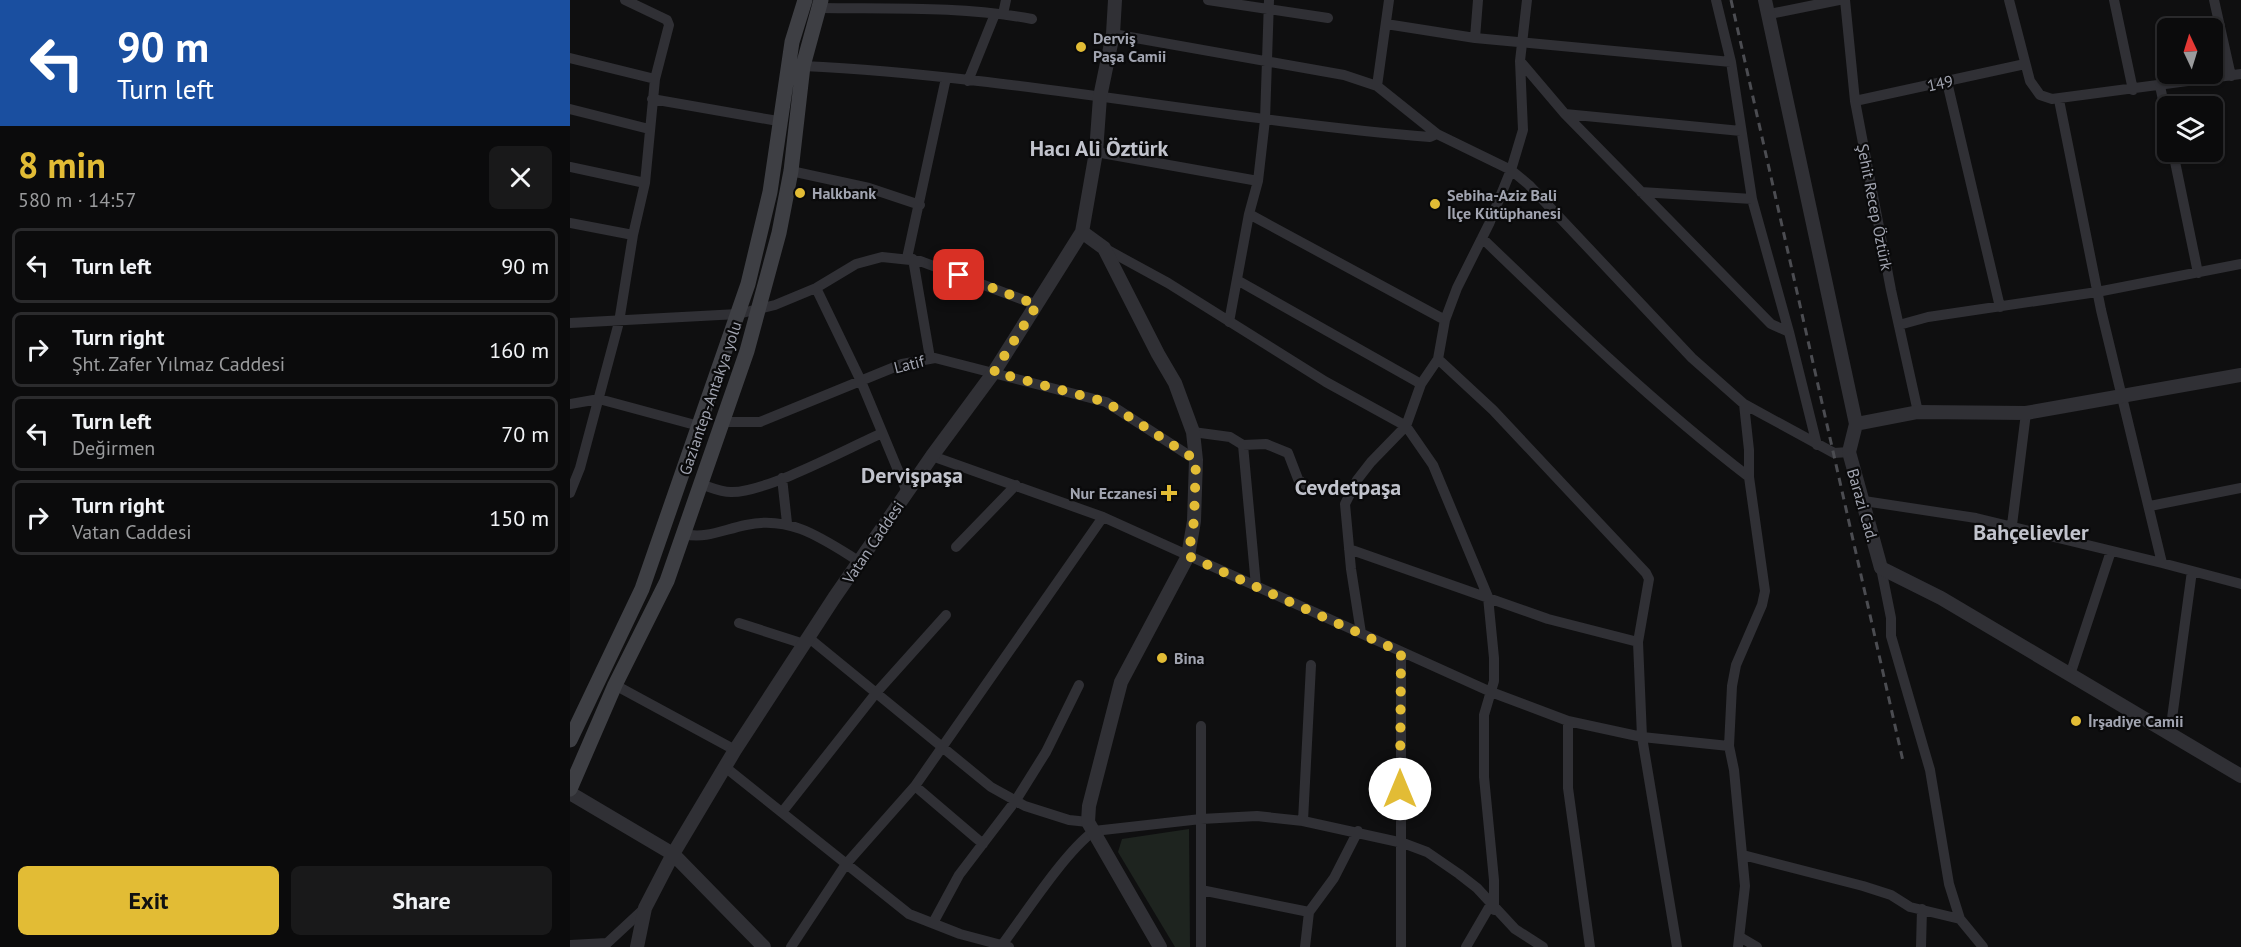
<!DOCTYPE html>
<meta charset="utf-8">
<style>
:root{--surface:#0b0b0c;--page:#19191a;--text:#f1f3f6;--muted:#9a9b9d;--line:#2b2b2d;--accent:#e2bc35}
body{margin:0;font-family:"PT Sans",sans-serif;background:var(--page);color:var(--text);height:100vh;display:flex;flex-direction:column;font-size:22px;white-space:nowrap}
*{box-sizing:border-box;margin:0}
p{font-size:20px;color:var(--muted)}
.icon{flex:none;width:33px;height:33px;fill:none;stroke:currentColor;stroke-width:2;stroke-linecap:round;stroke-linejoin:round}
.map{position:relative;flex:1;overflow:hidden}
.details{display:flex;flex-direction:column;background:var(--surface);width:570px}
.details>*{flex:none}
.guide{background:#1a4fa0;color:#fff;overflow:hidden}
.needle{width:39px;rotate:356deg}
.controls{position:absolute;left:1587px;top:18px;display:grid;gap:12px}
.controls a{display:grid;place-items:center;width:66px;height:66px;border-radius:9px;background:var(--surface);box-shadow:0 2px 4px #0004,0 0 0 2px var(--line);font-size:30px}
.pin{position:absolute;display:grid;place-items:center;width:51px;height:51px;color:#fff;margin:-26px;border-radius:12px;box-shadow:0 3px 9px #0006}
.me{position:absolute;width:66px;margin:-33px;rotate:0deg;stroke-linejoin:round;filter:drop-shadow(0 0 4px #0008)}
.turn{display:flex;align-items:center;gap:21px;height:126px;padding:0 18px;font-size:27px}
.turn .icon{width:78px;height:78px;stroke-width:2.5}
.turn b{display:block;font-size:42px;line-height:51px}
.round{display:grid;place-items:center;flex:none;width:63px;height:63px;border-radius:9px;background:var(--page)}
.headline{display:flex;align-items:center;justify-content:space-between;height:102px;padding:0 18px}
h1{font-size:36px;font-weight:700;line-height:45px;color:var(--accent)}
.cta{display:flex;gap:12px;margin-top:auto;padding:12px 18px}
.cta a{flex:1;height:69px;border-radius:9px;background:var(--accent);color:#111;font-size:24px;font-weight:700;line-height:69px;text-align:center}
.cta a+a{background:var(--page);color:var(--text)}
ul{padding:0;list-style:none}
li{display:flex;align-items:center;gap:18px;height:75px;margin:0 12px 9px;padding:0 6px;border:3px solid var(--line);border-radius:9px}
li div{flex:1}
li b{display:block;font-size:22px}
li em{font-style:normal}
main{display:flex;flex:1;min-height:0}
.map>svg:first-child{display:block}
.green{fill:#1e241f}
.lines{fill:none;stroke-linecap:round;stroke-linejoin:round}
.minor{stroke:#303035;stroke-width:10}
.tertiary{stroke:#303035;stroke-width:14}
.secondary{stroke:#3e3f44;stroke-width:15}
.rail{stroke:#4b4c51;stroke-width:3;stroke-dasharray:8 6;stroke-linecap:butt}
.route{stroke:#e2bc35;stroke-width:10;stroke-dasharray:0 18}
.poi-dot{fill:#e2bc35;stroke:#0a0a0b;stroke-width:2}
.labels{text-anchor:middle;stroke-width:4.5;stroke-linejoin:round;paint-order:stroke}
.poi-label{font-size:16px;font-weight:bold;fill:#a1a4b0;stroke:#0a0a0b;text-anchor:start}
.street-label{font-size:16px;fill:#a1a4b0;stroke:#0a0a0b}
.district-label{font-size:22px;font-weight:bold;fill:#c1c3cc;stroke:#0a0a0b}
</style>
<main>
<section class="details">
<div class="guide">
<div class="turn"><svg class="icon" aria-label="left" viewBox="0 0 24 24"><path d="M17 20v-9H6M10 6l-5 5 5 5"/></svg><div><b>90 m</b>Turn left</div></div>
</div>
<div class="headline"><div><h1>8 min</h1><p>580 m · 14:57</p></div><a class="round"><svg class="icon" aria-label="close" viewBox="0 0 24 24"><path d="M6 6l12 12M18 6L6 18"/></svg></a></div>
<ul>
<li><svg class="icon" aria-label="left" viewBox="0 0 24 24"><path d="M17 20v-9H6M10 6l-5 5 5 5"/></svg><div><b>Turn left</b></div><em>90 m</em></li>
<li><svg class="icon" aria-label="right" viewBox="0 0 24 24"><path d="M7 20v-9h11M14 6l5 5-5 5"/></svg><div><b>Turn right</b><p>Şht. Zafer Yılmaz Caddesi</p></div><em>160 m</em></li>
<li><svg class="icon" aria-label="left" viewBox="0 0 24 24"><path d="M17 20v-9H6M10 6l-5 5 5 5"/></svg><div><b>Turn left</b><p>Değirmen</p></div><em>70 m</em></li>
<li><svg class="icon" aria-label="right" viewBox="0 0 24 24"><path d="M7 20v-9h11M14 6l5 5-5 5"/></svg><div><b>Turn right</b><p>Vatan Caddesi</p></div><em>150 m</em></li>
</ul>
<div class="cta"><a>Exit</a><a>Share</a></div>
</section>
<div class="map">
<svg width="1671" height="947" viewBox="0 0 1671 947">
<rect width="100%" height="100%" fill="#0f0f10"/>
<path class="green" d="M 619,829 L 620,947 L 605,947 L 548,852 L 552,839 Z"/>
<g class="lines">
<path class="minor" d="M 638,0 L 758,18
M 1146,0 L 1161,62 L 1182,199 L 1219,332 L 1247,445
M 1275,0 L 1285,101 L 1321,290 L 1348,412
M 1439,0 L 1460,81 L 1470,95 L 1482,99 L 1671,74
M 1544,0 L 1563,90
M 1644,0 L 1661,76
M 250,8 C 320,9 392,6 462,19
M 433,14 L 436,0
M 1200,14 L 1269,0
M 816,24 L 905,38 L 1161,62
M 543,34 L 774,75 L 807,86 L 867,134 L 941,170 L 959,185 L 1122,358 L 1174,404 L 1264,453 L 1279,452
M 905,38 L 908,0
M 0,58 L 85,79
M 950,61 L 995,114 L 1201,324 L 1219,332
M 233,66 C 443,76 651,120 860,137 L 867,134
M 398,81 L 425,14
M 1377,82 L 1430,307
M 807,86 L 819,0
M 1590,86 L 1598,123
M 82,99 L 208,121
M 1489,100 L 1531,310 L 1592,563 L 1671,584
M 1285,101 L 1455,64
M 0,109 L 79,129
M 995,114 L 1171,131
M 526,152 L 688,181
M 1603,152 L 1628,273
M 0,167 L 75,183
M 221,171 L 299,188 L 350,205
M 1071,192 L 1182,199
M 679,214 L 875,320
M 0,223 L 63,235
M 912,238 C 998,321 1084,404 1179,477
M 534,248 L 598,283 L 756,382 L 836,426 L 863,465 L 918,597 L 924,658 L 924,681 L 914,715 L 914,777 L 924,880 L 924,910
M 337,258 L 376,78
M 343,259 L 360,358
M 667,280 L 851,384
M 246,288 L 290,379 L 337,492
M 659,322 L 679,214 L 688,181 L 695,120 L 699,0
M 0,323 L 168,314 L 205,305 L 246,288 L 286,264 L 312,257 L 350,261 L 467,305
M 1329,325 L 1358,317 L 1527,292 L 1671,264
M 868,359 L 923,410 L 1076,573 L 1079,579 L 1068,642 L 1072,737 L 1107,947
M 0,404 L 29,399 L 129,426
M 152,422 L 190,422 L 332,364 L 365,358 L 536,402 L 626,460
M 623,432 L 660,437 L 673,445
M 362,456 L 533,517 L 921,692 L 998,721 L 1072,737 L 1159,746
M 212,478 L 217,523
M 130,484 C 140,487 150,492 161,492 C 195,493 277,449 312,433
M 0,493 L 10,468 L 49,322 L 63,235 L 75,183 L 85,79 L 99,25 L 97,20 L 55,0
M 1294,501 L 1406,518 L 1592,563
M 1580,506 L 1671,488
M 1442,525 L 1456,413
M 113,534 C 137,539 152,530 176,525 C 221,515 253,539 290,562
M 386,547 L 446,485
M 779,549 L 978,619 L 1068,642
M 1311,568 L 1321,618 L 1321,636 L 1360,770 L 1379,884 L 1390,919
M 686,586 L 673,445 L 696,444 L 718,453 L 728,479 L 735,485
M 169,623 L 234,644
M 791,633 L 781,569 L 775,504 L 787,480 L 801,462 L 836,426 L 851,384 L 868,359 L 875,320 L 887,288 L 919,224 L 941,170 L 953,130 L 950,61 L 957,0
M 239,638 L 421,787 L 455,806 L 499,820 L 518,822
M 831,652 L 831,947
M 1500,675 L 1541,551
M 45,685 L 165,750
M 998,721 L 998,788 L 1020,947
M 1600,733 L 1622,571
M 155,767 L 339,914 L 390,934 L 439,947
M 345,786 L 413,844
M 213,811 L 306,693 L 376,615
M 733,821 L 741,665
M 1173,855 L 1293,886 L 1321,895 L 1340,907 L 1390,919 L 1413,947
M 631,890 L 739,912
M 363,923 L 389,875 L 446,800 L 476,752 L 509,685
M 1170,937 L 1187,947
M 0,945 L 37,943
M 432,945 C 455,914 495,852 524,831 L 631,819 L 687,816 L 733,821 L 833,843 L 857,852 L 889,874 L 907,888 L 945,929 L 973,947
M 33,947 L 75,908
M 221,947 L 276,864 L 345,786 L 533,517
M 631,947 L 631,726
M 735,947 L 739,912 L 764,878 L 788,831
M 896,947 L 921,904
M 1168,947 L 1175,886 L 1164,770 L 1159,746 L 1162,686 L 1166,665 L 1192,605 L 1195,591 L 1179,477 L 1179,450 L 1174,404
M 1351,947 L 1352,909"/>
<path class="tertiary" d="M 1195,0 L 1286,424 L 1279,452 L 1311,568 L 1371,598 L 1671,776
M 512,232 L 534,248 L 588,354 L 605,383 L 623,432 L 626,460 L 624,521 L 618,556 L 551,682 L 519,806 L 518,822 L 590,947
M 1286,424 L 1348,412 L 1456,413 L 1671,375
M 0,793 L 103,854 L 75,908 L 67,947
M 194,947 L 103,854 L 165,750 L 264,598 L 362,456 L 424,372 L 512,232 L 526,152 L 530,97 L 543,34 L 545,0"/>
<path class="secondary" d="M 0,740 L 72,589 L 178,284 L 200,192 L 222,42 L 235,0
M 0,789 L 45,685 L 97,581 L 177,351 L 209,233 L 221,171 L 233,66 L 251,0"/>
<path class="rail" d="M 1161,0 L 1333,761"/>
</g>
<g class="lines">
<path class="route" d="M 389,275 L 467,305 L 424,372 L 536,402 L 626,460 L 624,521 L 618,556 L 831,652 L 830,789"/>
</g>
<g class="poi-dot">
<circle cx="511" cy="47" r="6"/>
<circle cx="230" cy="193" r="6"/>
<circle cx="865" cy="204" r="6"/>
<path d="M596 484h6v6h6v6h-6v6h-6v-6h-6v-6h6z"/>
<circle cx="592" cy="658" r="6"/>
<circle cx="1506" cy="721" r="6"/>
</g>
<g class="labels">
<g class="poi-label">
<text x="523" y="44">Derviş<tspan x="523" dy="18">Paşa Camii</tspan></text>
<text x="242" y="199">Halkbank</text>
<text x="877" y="201">Sebiha-Aziz Bali<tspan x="877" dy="18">İlçe Kütüphanesi</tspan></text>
<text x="587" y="499" text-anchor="end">Nur Eczanesi</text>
<text x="604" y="664">Bina</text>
<text x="1518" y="727">İrşadiye Camii</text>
</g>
<g class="street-label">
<text transform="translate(1370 83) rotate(-12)" y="6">149</text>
<text transform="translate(1305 207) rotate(79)" y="6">Şehit Recep Öztürk</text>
<text transform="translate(339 364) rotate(-14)" y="6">Latif</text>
<text transform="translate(140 398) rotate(-71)" y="6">Gaziantep-Antakya yolu</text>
<text transform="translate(1293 505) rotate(74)" y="6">Barazi Cad.</text>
<text transform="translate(303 542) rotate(-56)" y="6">Vatan Caddesi</text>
</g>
<g class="district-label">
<text x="529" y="156">Hacı Ali Öztürk</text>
<text x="342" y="483">Dervişpaşa</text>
<text x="778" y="495">Cevdetpaşa</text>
<text x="1461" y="540">Bahçelievler</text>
</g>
</g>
</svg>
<div class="controls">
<a><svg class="needle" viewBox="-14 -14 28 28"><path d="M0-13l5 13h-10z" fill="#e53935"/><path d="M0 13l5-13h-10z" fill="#9a9b9d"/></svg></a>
<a><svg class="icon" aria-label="layers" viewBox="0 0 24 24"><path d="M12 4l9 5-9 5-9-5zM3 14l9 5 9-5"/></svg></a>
</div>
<div class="pin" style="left:389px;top:275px;background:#d93025"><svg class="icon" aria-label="arrive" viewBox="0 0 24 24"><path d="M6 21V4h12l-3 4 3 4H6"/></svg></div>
<svg class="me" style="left:830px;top:789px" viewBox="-20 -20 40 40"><circle r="19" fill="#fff"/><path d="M0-13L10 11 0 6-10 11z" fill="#e2bc35"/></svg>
</div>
</main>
